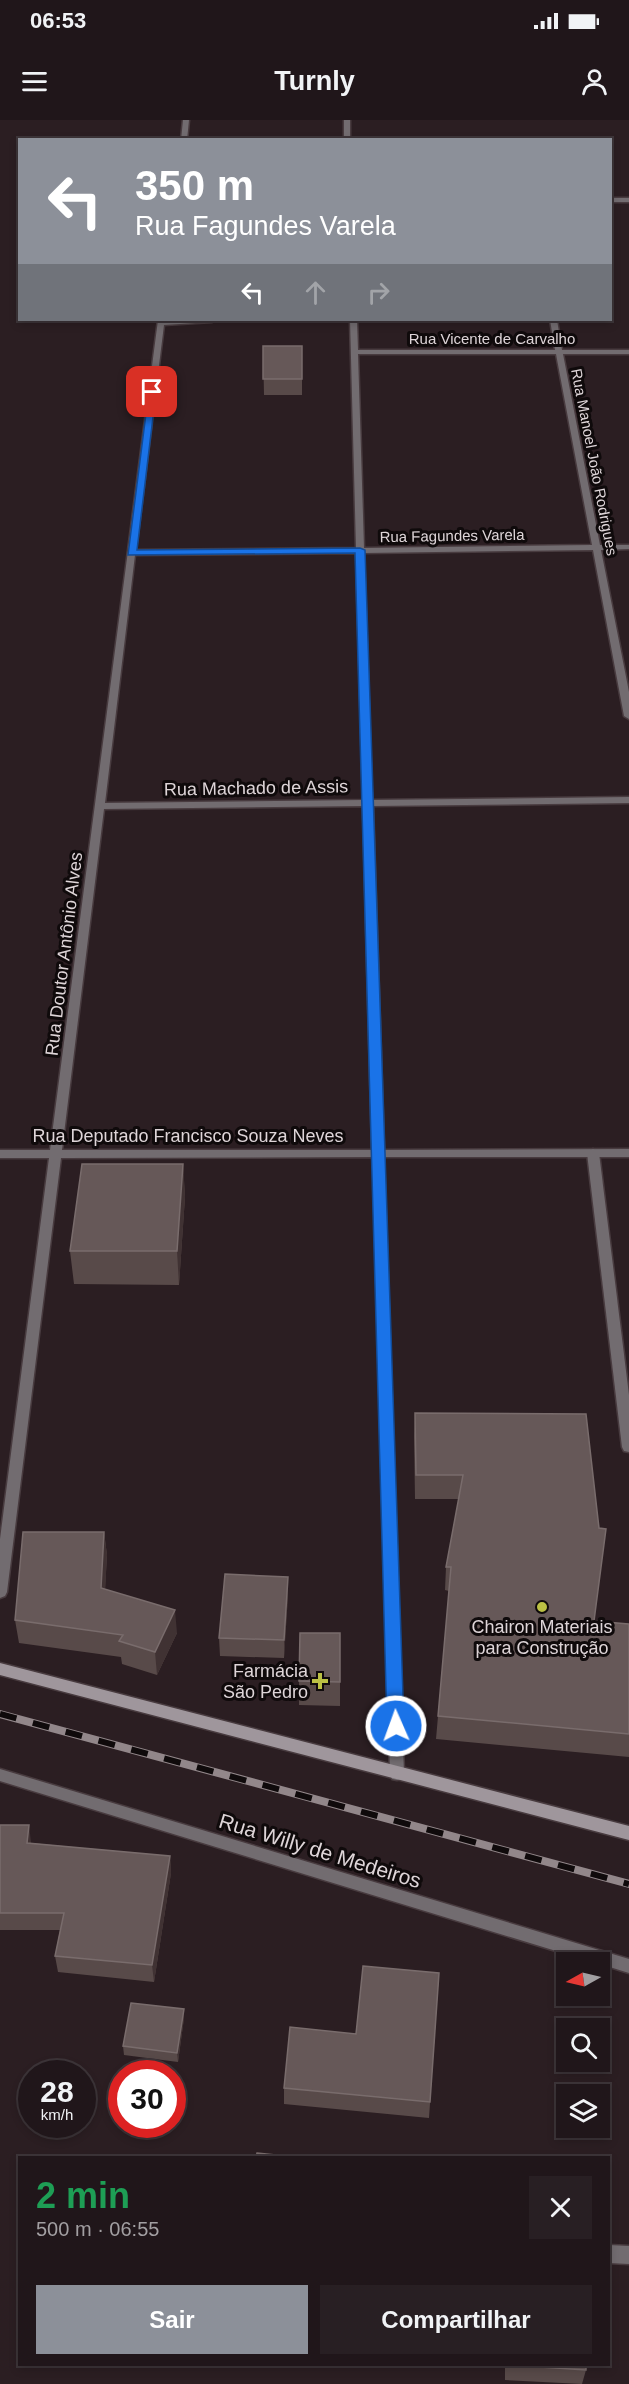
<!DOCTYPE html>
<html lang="pt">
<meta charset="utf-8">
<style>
:root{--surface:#20161a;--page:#281f23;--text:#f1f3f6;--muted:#a29fa2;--line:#3d3539;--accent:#8c9099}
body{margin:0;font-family:Arial,sans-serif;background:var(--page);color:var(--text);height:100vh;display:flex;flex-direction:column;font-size:22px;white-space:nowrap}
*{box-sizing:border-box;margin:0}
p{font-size:20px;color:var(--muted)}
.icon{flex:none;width:33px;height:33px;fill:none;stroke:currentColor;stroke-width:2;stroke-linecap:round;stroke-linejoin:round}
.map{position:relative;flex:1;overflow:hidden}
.side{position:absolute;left:18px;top:2036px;width:592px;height:210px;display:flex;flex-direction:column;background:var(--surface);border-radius:0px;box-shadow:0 3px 9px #0003,0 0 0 2px var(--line)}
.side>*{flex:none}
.hud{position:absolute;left:18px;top:18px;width:594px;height:183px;border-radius:0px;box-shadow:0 3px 9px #0003,0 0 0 2px var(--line);background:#8c9099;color:#fff;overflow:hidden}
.needle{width:39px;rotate:262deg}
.controls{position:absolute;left:556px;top:1832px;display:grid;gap:12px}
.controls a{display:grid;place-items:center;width:54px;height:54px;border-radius:0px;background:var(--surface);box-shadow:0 3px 9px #0003,0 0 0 2px var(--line);font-size:30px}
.speed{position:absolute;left:18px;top:1940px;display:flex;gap:12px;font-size:30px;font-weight:700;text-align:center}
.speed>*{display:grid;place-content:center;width:78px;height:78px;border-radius:50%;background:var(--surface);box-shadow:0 3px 9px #0003,0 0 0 2px var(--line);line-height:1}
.speed small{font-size:15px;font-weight:400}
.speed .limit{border:9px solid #d22;background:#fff;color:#111}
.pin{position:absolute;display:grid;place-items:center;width:51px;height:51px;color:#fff;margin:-26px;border-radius:12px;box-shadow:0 3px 9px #0006}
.me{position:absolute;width:66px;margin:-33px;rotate:358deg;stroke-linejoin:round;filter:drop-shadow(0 0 4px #0008)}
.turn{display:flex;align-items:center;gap:21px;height:126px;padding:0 18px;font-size:27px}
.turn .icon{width:78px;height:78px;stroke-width:2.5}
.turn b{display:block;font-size:42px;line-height:51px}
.lanes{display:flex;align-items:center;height:57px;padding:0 18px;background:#0003;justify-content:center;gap:30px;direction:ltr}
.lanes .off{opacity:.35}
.round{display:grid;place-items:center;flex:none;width:63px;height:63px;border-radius:0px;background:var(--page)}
.overview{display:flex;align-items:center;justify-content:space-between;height:102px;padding:0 18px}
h1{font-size:36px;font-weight:700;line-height:45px;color:#1e9e55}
.button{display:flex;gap:12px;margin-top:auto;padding:12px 18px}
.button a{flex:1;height:69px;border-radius:0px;background:var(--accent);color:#fff;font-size:24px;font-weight:700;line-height:69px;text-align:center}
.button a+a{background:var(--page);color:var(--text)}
.status{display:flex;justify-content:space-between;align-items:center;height:42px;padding:0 30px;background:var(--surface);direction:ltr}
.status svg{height:16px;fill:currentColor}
header{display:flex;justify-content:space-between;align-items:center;height:78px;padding:0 18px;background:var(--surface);font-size:27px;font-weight:700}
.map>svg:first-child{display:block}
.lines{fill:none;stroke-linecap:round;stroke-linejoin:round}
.lane-casing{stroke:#483b3f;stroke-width:3}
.street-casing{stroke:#483b3f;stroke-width:3}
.secondary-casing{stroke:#483b3f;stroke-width:3}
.lane{fill:#726c70;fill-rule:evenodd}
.street{fill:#726c70;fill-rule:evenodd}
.secondary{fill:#9f969c;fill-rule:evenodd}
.rail-casing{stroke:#92878a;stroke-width:8}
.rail{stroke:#0f0a0b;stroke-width:6;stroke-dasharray:17;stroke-linecap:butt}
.wall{fill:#584a49}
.shaded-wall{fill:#403233}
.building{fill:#665858;stroke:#796c6c;stroke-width:1.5}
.route{fill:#1a73e8;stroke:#114b97;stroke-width:1.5}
.poi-dot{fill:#bbc044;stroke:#0f0a0b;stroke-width:2}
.labels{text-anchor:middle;stroke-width:6;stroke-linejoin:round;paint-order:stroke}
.far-street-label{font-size:15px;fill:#ded5d8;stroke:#0f0a0b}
.street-label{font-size:18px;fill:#ded5d8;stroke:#0f0a0b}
.poi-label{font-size:18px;fill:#ded5d8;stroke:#0f0a0b}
.near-street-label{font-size:21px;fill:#ded5d8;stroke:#0f0a0b}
</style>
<div class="status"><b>06:53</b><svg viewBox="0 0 49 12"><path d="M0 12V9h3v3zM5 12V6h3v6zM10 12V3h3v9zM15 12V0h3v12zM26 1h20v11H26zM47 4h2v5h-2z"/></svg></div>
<header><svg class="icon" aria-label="menu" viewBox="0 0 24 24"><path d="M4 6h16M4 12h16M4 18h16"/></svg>Turnly<svg class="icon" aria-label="person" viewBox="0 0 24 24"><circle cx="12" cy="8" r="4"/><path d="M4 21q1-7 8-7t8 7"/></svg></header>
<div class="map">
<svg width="629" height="2264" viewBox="0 0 629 2264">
<rect width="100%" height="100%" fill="#2b1e22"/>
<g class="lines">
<g class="lane-casing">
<path id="lane" d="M 593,1029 L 599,1033 L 629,1275 L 629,1332 L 624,1331 L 622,1327 L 587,1033 Z"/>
</g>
<g class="street-casing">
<path id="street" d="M 183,0 L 189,0 L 187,20 L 181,20 Z
M 344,0 L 350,0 L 350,20 L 344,20 Z
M 610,78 L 629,78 L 629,82 L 610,82 Z
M 158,200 L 216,200 L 212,202 L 164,205 L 136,430 L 356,428 L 350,200 L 357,200 L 358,230 L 555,230 L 550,200 L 557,200 L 562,230 L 629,230 L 629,234 L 563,234 L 600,425 L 629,425 L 629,429 L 601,430 L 629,572 L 629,599 L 624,596 L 593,430 L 364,433 L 372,680 L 629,677 L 629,683 L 373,686 L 384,1030 L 629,1029 L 629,1037 L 384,1037 L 404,1654 L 402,1659 L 397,1660 L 392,1659 L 390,1654 L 373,1037 L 61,1038 L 7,1472 L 5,1476 L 0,1478 L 0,1419 L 49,1038 L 0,1038 L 0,1030 L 50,1030 ZM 358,234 L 556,234 L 592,425 L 364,428 ZM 356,433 L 363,680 L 105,683 L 135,435 ZM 363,686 L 372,1030 L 62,1030 L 104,689 Z
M 0,1649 L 629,1839 L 629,1853 L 600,1844 L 600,1842 L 592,1842 L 0,1661 Z
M 609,2125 L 629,2126 L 629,2144 L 609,2143 Z"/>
</g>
<g class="secondary-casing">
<path id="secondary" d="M 0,1543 L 629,1706 L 629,1720 L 0,1555 Z"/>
</g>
<use href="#lane" class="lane"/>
<use href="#street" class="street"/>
<use href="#secondary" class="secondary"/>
<g class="rail-casing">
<path id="rail" d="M 0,1594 L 629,1764"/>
</g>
<use href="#rail" class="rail"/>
</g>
<path class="wall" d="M 263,226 L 302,226 L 302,275 L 264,275 Z
M 183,1044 L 185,1077 L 179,1165 L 74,1164 L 70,1131 Z
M 415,1293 L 594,1501 L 629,1504 L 629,1637 L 436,1619 L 449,1471 L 445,1470 L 446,1447 L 459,1379 L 415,1379 L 414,1316 Z
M 104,1412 L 107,1435 L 105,1469 L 177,1513 L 157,1555 L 122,1544 L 121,1537 L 19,1523 L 15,1500 Z
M 288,1475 L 284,1538 L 220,1536 L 219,1518 Z
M 340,1513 L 340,1586 L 299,1585 L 299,1561 Z
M 0,1705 L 31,1723 L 170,1736 L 171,1753 L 154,1862 L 58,1852 L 55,1836 L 60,1810 L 0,1810 Z
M 439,1853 L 429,1998 L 284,1984 L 284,1968 Z
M 184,1898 L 178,1942 L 124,1935 L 123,1926 Z
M 334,2244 L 370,2244 L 370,2247 Z
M 505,2244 L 586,2244 L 586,2250 L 582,2264 L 505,2260 Z"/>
<path class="shaded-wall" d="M 183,1044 L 185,1077 L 179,1165 L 177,1131 Z
M 104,1412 L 107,1435 L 104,1491 L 101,1468 Z
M 288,1457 L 288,1475 L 284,1538 L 284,1520 Z
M 175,1490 L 177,1513 L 157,1555 L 155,1532 Z
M 29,1705 L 31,1722 L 30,1740 L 27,1723 Z
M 170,1736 L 171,1753 L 154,1862 L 152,1845 Z
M 184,1889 L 184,1898 L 178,1942 L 177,1933 Z"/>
<path class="building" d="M 263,226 L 302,226 L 302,259 L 263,259 Z
M 82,1044 L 183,1044 L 177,1131 L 70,1131 Z
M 415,1293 L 586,1294 L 599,1408 L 606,1409 L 594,1501 L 629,1504 L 629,1614 L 438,1596 L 451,1447 L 446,1447 L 463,1355 L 416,1355 Z
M 23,1412 L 104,1412 L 101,1468 L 175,1490 L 155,1532 L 119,1521 L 123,1515 L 15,1500 Z
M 225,1454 L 288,1457 L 284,1520 L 219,1518 Z
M 300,1513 L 340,1513 L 340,1562 L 299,1561 Z
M 0,1705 L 29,1705 L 27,1723 L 170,1736 L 152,1845 L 55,1836 L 64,1793 L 0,1793 Z
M 363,1846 L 439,1853 L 430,1982 L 284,1968 L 290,1907 L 356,1914 Z
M 131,1883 L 184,1889 L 177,1933 L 123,1926 Z
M 257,2033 L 295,2037 L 256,2037 Z
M 508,2244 L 586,2244 L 586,2250 L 508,2245 Z"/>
<path class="route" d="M 149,270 L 156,272 L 137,430 L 360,428 L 365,430 L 404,1606 L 401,1611 L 396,1613 L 390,1611 L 387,1606 L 355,433 L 128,435 Z"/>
<g class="poi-dot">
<circle cx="542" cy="1487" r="6"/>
<path d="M317 1552h6v6h6v6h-6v6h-6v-6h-6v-6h6z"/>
</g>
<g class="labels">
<g class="far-street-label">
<text x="492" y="224">Rua Vicente de Carvalho</text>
<text transform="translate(594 342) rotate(79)" y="5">Rua Manoel João Rodrigues</text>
<text transform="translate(452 416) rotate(-1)" y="5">Rua Fagundes Varela</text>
</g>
<g class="street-label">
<text transform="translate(256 668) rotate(-1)" y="6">Rua Machado de Assis</text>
<text transform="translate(64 834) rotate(-83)" y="6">Rua Doutor Antônio Alves</text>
<text x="188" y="1022">Rua Deputado Francisco Souza Neves</text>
</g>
<g class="poi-label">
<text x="542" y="1513">Chairon Materiais<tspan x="542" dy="21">para Construção</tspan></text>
<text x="308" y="1557" text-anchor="end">Farmácia<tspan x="308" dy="21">São Pedro</tspan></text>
</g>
<g class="near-street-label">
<text transform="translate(320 1731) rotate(17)" y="7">Rua Willy de Medeiros</text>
</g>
</g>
</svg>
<div class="controls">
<a><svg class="needle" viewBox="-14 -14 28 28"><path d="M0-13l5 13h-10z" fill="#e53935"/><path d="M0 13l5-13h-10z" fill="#a29fa2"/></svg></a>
<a><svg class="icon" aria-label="search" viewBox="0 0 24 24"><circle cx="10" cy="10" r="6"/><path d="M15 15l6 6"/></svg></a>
<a><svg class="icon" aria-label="layers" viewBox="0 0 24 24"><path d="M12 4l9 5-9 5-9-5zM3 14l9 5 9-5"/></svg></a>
</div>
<div class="speed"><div>28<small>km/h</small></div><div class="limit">30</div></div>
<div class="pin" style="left:152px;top:272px;background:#d93025"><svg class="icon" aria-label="arrive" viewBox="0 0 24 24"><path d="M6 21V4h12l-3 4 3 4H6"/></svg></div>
<svg class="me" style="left:396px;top:1606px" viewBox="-20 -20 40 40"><circle r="17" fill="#1a73e8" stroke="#fff" stroke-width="3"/><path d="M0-11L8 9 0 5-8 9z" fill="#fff"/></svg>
<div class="hud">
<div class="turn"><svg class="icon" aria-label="left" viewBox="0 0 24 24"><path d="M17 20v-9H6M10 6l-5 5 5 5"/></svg><div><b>350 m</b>Rua Fagundes Varela</div></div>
<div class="lanes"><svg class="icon" aria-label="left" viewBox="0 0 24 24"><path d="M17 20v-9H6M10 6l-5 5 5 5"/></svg><svg class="icon off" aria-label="ahead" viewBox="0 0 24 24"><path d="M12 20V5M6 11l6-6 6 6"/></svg><svg class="icon off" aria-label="right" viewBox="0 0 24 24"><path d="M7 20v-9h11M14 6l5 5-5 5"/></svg></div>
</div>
<section class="side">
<div class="overview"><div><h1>2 min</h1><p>500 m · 06:55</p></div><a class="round"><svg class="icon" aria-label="close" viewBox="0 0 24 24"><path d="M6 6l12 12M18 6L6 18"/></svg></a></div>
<div class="button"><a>Sair</a><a>Compartilhar</a></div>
</section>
</div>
